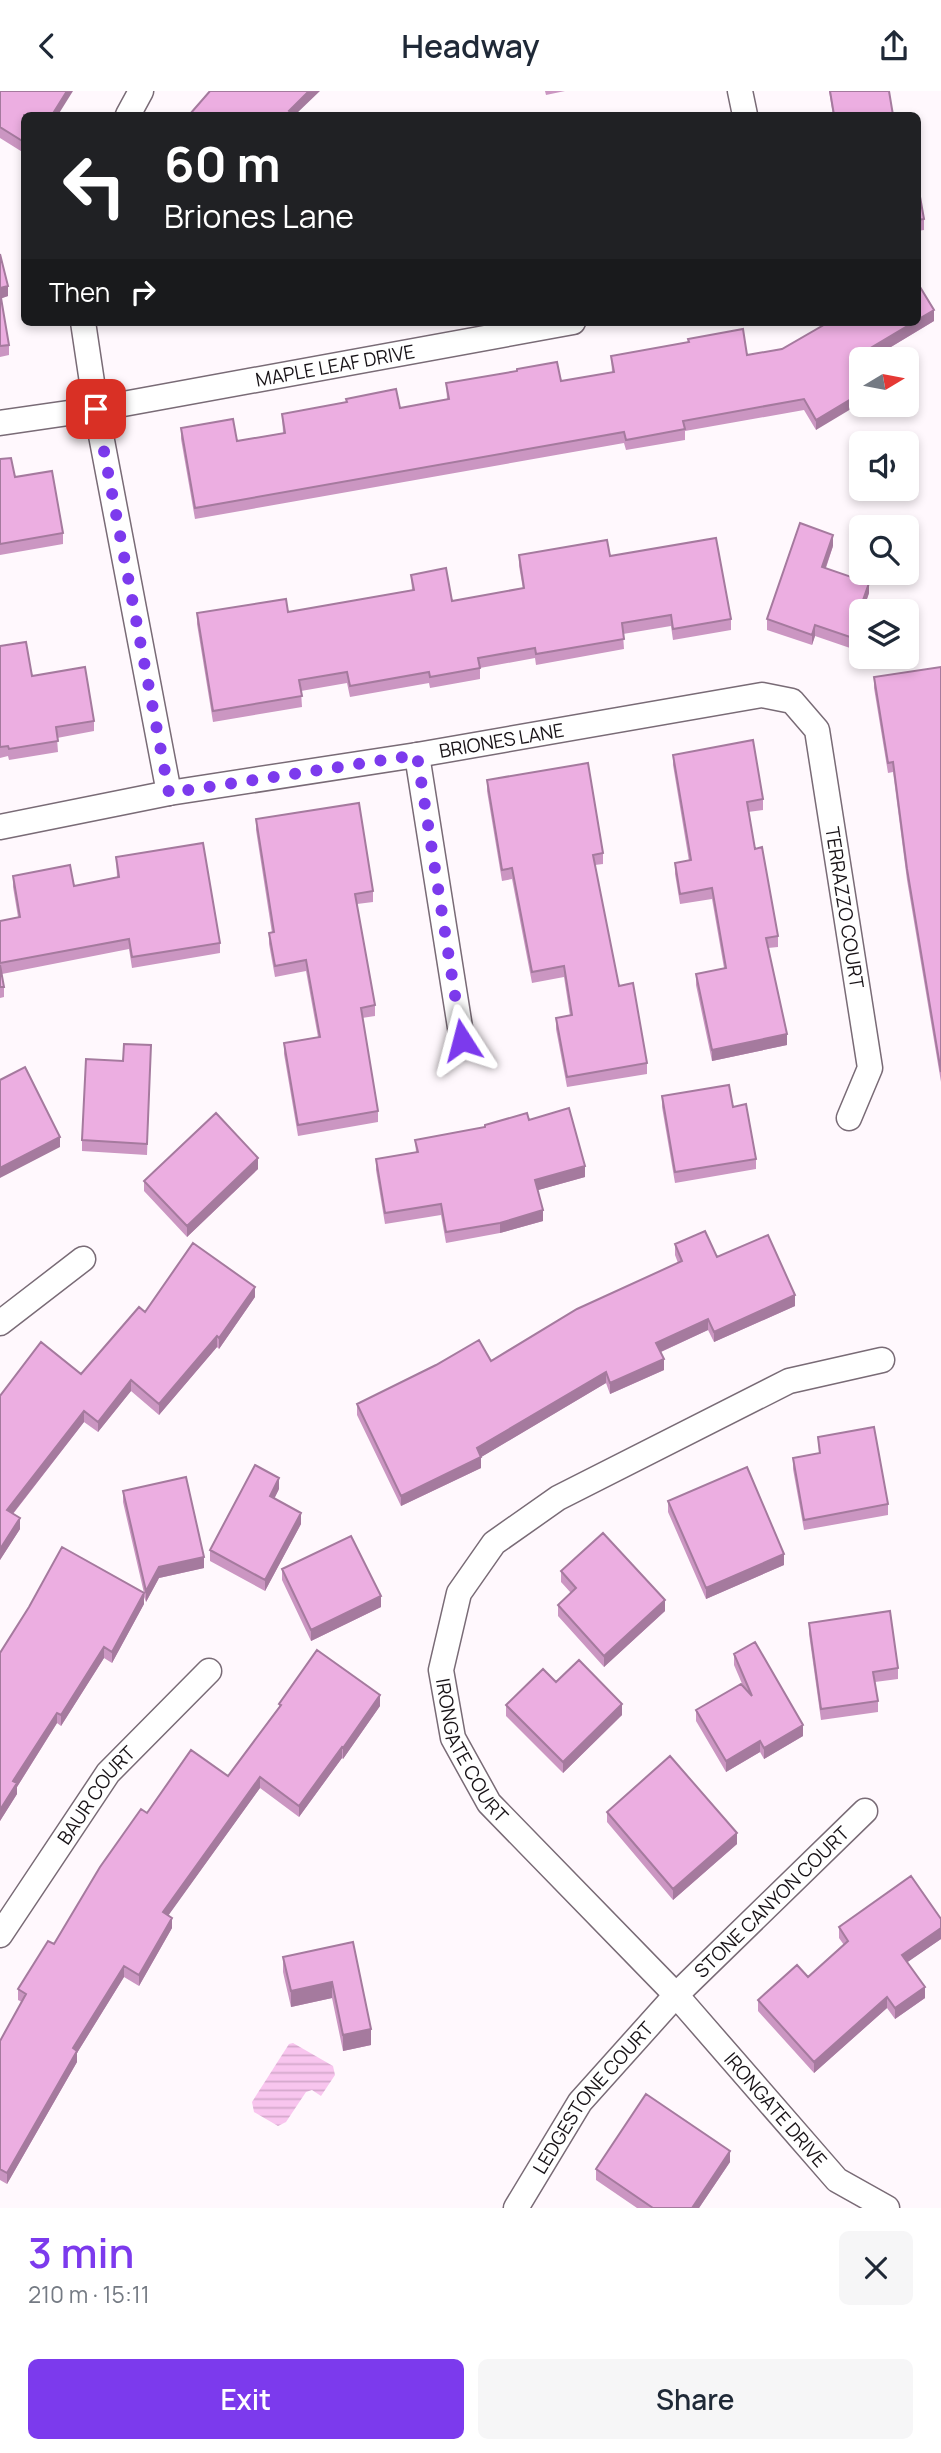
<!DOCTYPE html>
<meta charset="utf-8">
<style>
:root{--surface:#fff;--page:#f6f6f7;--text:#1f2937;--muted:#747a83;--accent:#7c3aed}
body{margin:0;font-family:Manrope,sans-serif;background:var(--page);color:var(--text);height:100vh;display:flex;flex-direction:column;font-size:26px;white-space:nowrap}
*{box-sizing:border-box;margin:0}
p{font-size:23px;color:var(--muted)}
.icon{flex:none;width:38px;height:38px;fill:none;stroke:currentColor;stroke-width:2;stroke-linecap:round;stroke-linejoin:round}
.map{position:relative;height:2117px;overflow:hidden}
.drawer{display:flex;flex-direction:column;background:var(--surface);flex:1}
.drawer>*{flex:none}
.banner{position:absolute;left:21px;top:21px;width:900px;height:214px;border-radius:10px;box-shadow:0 4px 10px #0003;background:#202124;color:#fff;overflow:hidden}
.needle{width:46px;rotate:80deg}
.buttons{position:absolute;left:849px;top:256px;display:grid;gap:14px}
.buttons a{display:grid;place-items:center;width:70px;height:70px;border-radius:10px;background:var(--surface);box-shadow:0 4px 10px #0003;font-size:35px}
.pin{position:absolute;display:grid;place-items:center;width:60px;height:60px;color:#fff;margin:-30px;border-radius:14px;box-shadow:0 4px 10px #0006}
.me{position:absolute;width:77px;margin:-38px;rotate:351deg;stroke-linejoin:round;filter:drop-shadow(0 0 5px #0008)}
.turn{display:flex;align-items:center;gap:24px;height:147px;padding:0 28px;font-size:32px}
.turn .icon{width:91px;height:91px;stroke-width:2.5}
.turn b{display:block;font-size:49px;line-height:60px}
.then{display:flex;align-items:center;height:66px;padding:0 28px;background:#0003;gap:14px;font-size:26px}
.round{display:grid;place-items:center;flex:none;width:74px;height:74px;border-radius:10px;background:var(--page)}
.overview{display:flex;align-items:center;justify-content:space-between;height:119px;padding:0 28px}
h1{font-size:42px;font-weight:600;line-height:52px;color:var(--accent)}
.button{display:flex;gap:14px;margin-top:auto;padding:14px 28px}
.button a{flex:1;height:80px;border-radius:10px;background:var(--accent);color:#fff;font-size:28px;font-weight:600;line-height:80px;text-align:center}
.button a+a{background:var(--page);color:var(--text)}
header{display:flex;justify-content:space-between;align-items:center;height:91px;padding:0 28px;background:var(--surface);font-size:32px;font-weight:600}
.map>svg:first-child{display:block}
.water{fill:url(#water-rules)}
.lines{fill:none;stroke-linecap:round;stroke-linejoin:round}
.minor-casing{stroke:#796b76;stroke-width:27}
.minor{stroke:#fff;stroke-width:24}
.wall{fill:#cb96c2}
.shaded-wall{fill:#a57a9e}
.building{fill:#ecaee1;stroke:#a57a9e;stroke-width:2}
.route{stroke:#7c3aed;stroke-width:12;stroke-dasharray:0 21.6}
.labels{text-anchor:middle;stroke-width:6;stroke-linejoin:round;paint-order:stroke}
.street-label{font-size:19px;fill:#181317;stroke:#fff}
</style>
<header><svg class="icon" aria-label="back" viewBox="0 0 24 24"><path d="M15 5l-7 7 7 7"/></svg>Headway<svg class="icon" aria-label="share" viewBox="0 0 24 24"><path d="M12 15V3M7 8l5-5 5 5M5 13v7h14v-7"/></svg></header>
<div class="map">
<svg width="941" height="2117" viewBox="0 0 941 2117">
<defs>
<pattern id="water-rules" width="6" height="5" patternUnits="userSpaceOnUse" patternTransform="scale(1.75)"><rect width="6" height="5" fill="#f8c5ee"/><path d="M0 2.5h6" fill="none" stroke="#d4a8cb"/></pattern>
</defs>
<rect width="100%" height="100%" fill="#fff8fd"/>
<path class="water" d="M 293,1952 L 333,1975 L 335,1984 L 321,2005 L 312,1999 L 306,2001 L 286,2031 L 278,2035 L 254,2021 L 252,2011 L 289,1953 Z"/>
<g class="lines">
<g class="minor-casing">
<g id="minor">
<path d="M 740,0 L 745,24"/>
<path d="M 128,24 L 141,0"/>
<path d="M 83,231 L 96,318 L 169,702"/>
<path id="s1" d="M 0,332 L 96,318 L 573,231"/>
<path d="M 417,664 L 462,949"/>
<path id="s2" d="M 0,736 L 169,702 L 417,664 L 762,604 L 792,610 L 817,639 L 870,977 L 849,1027"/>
<path d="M 0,1232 L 83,1168"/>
<path id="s3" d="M 882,1269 L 789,1290 L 558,1407 L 494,1452 L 459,1502 L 441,1579 L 453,1647 L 489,1712 L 676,1904 L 837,2089 L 887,2117"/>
<path id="s4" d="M 0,1844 L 108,1682 L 209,1580"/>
<path id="s5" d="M 516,2117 L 580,2011 L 676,1904 L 865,1720"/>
</g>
</g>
<use href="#minor" class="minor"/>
</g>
<path class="wall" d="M 0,0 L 24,24 L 24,62 L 0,47 Z
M 545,0 L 565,0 L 546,4 Z
M 829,0 L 889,0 L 893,24 L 833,24 Z
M 917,89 L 924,128 L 924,139 L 917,140 Z
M 0,163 L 8,205 L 1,207 L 9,254 L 9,264 L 0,266 Z
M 934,230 L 871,268 L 861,268 L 816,339 L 804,319 L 685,340 L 685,349 L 626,359 L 624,352 L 195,428 L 181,348 L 181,337 L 237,350 L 283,342 L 282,323 L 400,317 L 447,308 L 446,292 L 561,290 L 612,281 L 611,265 L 747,264 Z
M 0,368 L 63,442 L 63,453 L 0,464 Z
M 833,455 L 826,477 L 869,502 L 850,557 L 815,545 L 812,554 L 767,539 L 767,528 Z
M 519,464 L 610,465 L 731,528 L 731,539 L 673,549 L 671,535 L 623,543 L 624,558 L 536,574 L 535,567 L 480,577 L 480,588 L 430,597 L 429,592 L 350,606 L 347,592 L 301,600 L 302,616 L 213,631 L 197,533 L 197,522 L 288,521 L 412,499 L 411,484 L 452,510 L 523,498 L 519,475 Z
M 0,555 L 32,585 L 94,630 L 94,640 L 57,647 L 58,661 L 9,669 L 8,665 L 0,667 Z
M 941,576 L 941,991 L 907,789 L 893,681 L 888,682 L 874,597 L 874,586 Z
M 673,664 L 763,708 L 763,719 L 748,721 L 755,758 L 778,845 L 778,856 L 768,857 L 787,954 L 712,970 L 696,894 L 696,883 L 724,877 L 712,808 L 680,813 L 675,783 L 675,772 L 689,770 L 673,674 Z
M 487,689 L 603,762 L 603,773 L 595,774 L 619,895 L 647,972 L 647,983 L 567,996 L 556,938 L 556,927 L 570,925 L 564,886 L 532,892 L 512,788 L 502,790 L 487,700 Z
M 256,728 L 373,800 L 373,811 L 357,813 L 375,914 L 375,925 L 362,927 L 378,1020 L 378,1031 L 298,1045 L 284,963 L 284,952 L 318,946 L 306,880 L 275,886 L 269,853 L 269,842 L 272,842 L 256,739 Z
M 116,766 L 220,852 L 220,862 L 132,877 L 129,858 L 2,883 L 4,896 L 4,906 L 0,907 L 0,830 L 18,826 L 13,796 L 13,785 L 74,795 L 117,786 Z
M 151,954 L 147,1064 L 82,1060 L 82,1049 L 123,970 Z
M 662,1005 L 733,1016 L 756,1068 L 756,1078 L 675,1092 L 662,1016 Z
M 529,1029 L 585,1086 L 538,1099 L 543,1130 L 500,1142 L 446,1152 L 441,1124 L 385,1133 L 376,1079 L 376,1068 L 416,1061 L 415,1049 Z
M 258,1078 L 187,1146 L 144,1100 L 144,1090 Z
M 675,1153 L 717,1166 L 795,1215 L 714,1251 L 708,1239 L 661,1261 L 664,1279 L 610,1303 L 606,1292 L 481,1366 L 481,1377 L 401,1415 L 357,1324 L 357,1313 L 491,1270 L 678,1172 L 675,1164 Z
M 255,1206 L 219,1258 L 217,1256 L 159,1324 L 131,1300 L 98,1341 L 84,1331 L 13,1423 L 20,1438 L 0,1469 L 0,1305 L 81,1283 L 145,1221 Z
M 818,1346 L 888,1413 L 888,1424 L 804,1439 L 793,1378 L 793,1367 L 819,1362 Z
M 279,1398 L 274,1408 L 301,1433 L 265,1500 L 210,1470 L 210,1459 Z
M 123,1400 L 204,1477 L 159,1487 L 146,1511 L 144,1506 L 144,1513 L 112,1572 L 104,1567 L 61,1635 L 57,1632 L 17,1696 L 17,1703 L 0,1730 L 0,1562 L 144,1502 L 123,1411 Z
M 668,1410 L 784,1474 L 706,1508 L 668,1421 Z
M 282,1478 L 381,1516 L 311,1550 L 282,1489 Z
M 561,1480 L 665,1520 L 604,1576 L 558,1525 L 558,1514 L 571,1502 L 561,1491 Z
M 809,1532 L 898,1577 L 898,1588 L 875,1591 L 878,1610 L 878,1621 L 821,1629 L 809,1543 Z
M 734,1563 L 803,1645 L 764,1668 L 760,1661 L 726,1681 L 696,1630 L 696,1619 L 743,1595 L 734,1574 Z
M 556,1591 L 622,1624 L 563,1682 L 506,1625 L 506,1614 Z
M 279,1613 L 380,1615 L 343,1668 L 342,1667 L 299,1726 L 260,1697 L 168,1824 L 172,1837 L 139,1895 L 124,1886 L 77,1962 L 77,1971 L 7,2093 L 0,2089 L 0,1950 L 22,1911 L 18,1909 L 18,1898 L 54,1853 L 147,1722 L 228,1685 L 279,1616 Z
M 607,1721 L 737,1753 L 673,1809 L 607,1731 Z
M 941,1828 L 941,1848 L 907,1871 L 925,1907 L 895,1928 L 887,1917 L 814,1982 L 758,1920 L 758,1909 L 808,1886 L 844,1854 L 839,1847 L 839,1836 Z
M 353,1851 L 371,1954 L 343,1960 L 332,1907 L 291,1916 L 283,1881 L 283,1866 Z
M 730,2071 L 699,2117 L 637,2117 L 596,2089 L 596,2078 Z"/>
<path class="shaded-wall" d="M 67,0 L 73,0 L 58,24 L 52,24 Z
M 309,0 L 320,0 L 295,24 L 289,24 L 289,20 Z
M 8,195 L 8,205 L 0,208 L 0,197 Z
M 934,219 L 934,230 L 871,268 L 861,268 L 861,273 L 857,265 L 914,231 L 917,231 L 917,229 Z
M 861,302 L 861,312 L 816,339 L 816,329 Z
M 833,444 L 833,455 L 822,487 L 822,476 Z
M 869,492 L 869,502 L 863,520 L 861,520 L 861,526 L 850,557 L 850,546 Z
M 815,534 L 815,545 L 812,554 L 812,544 Z
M 787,943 L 787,954 L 712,970 L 712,959 Z
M 60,1046 L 60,1056 L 0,1087 L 0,1077 Z
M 258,1067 L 258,1078 L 187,1146 L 187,1135 Z
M 585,1075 L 585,1086 L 535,1100 L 535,1089 Z
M 543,1119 L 543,1130 L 500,1142 L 500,1132 Z
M 255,1196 L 255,1206 L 219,1258 L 219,1247 Z
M 795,1204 L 795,1215 L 714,1251 L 714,1241 Z
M 708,1228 L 708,1239 L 656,1263 L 656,1252 Z
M 217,1245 L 217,1256 L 159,1324 L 159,1313 Z
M 664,1268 L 664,1279 L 610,1303 L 610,1292 Z
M 606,1281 L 606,1292 L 478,1368 L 481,1366 L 481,1377 L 401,1415 L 401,1405 L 477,1357 Z
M 131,1289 L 131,1300 L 98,1341 L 98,1331 Z
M 84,1320 L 84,1331 L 7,1430 L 7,1419 Z
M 279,1387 L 279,1398 L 270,1416 L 270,1405 Z
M 301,1422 L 301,1433 L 265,1500 L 265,1489 Z
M 20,1427 L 20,1438 L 0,1469 L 0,1458 Z
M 784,1463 L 784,1474 L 706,1508 L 706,1497 Z
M 204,1466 L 204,1477 L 159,1487 L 146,1511 L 146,1500 L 159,1476 Z
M 144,1502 L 144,1513 L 112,1572 L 112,1561 Z
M 381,1505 L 381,1516 L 311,1550 L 311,1539 Z
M 665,1509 L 665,1520 L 604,1576 L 604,1565 Z
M 104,1556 L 104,1567 L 61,1635 L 61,1624 Z
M 380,1604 L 380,1615 L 343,1668 L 343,1657 Z
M 622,1613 L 622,1624 L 563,1682 L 563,1671 Z
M 57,1622 L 57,1632 L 17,1696 L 17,1703 L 0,1730 L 0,1719 L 13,1690 Z
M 803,1634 L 803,1645 L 764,1668 L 764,1657 Z
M 760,1650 L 760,1661 L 726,1681 L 726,1670 Z
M 342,1656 L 342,1667 L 299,1726 L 299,1715 Z
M 260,1686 L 260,1697 L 163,1832 L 163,1821 Z
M 737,1742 L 737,1753 L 673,1809 L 673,1798 Z
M 172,1827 L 172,1837 L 139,1895 L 139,1884 Z
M 941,1837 L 941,1848 L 902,1875 L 902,1864 Z
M 124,1875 L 124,1886 L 77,1962 L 77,1971 L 7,2093 L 7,2082 L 73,1957 Z
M 332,1891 L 332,1907 L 291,1916 L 291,1900 Z
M 925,1896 L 925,1907 L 895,1928 L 895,1917 Z
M 887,1906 L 887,1917 L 814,1982 L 814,1971 Z
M 371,1938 L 371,1954 L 343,1960 L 343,1944 Z
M 730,2060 L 730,2071 L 699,2117 L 692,2117 Z"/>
<path class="building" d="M 0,0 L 67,0 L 52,24 L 24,24 L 24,51 L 0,36 Z
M 210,0 L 309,0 L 289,20 L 293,23 L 292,24 L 192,24 L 190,23 Z
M 830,0 L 889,0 L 893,24 L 834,24 Z
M 917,89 L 924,128 L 917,129 Z
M 0,163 L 8,195 L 0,197 Z
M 917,191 L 934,219 L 917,229 Z
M 0,201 L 9,254 L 0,255 Z
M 829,231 L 914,231 L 857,265 L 861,271 L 861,302 L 816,329 L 804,308 L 683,330 L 685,338 L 626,349 L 624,341 L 195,417 L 181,337 L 233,328 L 237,350 L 285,342 L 282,323 L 347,311 L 346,308 L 396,298 L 400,317 L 449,308 L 446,292 L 517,280 L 517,278 L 557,271 L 561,290 L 614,281 L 611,265 L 689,251 L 688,248 L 743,238 L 747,264 L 782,258 Z
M 11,367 L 15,386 L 52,380 L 63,442 L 0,453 L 0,368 Z
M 800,432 L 833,444 L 822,476 L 869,492 L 850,546 L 815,534 L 812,544 L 767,528 Z
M 716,447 L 731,528 L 673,538 L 671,524 L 622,532 L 624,548 L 536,563 L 535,557 L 478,567 L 480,577 L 430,586 L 429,581 L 350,595 L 347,581 L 299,589 L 302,605 L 213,620 L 197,522 L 286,508 L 288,521 L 414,499 L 411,484 L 446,477 L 452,510 L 524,497 L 519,464 L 607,449 L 610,465 Z
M 26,551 L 32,585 L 85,576 L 94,630 L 56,636 L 58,650 L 9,658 L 8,655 L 0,656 L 0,555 Z
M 941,576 L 941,981 L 907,778 L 893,671 L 888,672 L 874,586 Z
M 753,649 L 763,708 L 747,711 L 755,758 L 762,756 L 778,845 L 766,847 L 787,943 L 712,959 L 696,883 L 726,877 L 712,797 L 680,803 L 675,772 L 691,769 L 673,664 Z
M 588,672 L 603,762 L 593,764 L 619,895 L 633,892 L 647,972 L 567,986 L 556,927 L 572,924 L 564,875 L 532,881 L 512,777 L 502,779 L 487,689 Z
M 359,712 L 373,800 L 355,803 L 375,914 L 361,917 L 378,1020 L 298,1034 L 284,952 L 320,946 L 306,869 L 275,875 L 269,842 L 274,841 L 256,728 Z
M 203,752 L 220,852 L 132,866 L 129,848 L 0,872 L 0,830 L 20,826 L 13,785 L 70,774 L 74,795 L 119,786 L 116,766 Z
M 0,874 L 4,896 L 0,896 Z
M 124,953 L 151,954 L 147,1053 L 82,1049 L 86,968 L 123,970 Z
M 25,976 L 60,1046 L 0,1077 L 0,989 Z
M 729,994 L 733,1016 L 746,1013 L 756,1068 L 675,1081 L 662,1005 Z
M 569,1017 L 585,1075 L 535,1089 L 543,1119 L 500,1132 L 446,1141 L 441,1113 L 385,1122 L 376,1068 L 418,1061 L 415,1049 L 485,1036 L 485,1034 L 527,1022 L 529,1029 Z
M 216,1022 L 258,1067 L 187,1135 L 144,1090 Z
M 705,1140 L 717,1166 L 768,1144 L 795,1204 L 714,1241 L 708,1228 L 656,1252 L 664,1268 L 610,1292 L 606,1281 L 477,1357 L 481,1366 L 401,1405 L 357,1313 L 436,1274 L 479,1249 L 491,1270 L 577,1218 L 682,1170 L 675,1153 Z
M 193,1152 L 255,1196 L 219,1247 L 217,1245 L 159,1313 L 131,1289 L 98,1331 L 84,1320 L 7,1419 L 20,1427 L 0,1458 L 0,1305 L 41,1251 L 81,1283 L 139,1216 L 145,1221 Z
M 874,1336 L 888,1413 L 804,1429 L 793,1367 L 820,1362 L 818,1346 Z
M 255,1374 L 279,1387 L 270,1405 L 301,1422 L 265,1489 L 210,1459 Z
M 747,1376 L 784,1463 L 706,1497 L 668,1410 Z
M 186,1386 L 204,1466 L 159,1476 L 146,1500 L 123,1400 Z
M 603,1442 L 665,1509 L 604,1565 L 558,1514 L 576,1497 L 561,1480 Z
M 351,1445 L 381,1505 L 311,1539 L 282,1478 Z
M 62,1456 L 144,1502 L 112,1561 L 104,1556 L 61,1624 L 57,1622 L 13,1690 L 17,1692 L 0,1719 L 0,1562 L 29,1516 Z
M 890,1520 L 898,1577 L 873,1581 L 878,1610 L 821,1618 L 809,1532 Z
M 755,1551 L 803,1634 L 764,1657 L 760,1650 L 726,1670 L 696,1619 L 741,1593 L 752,1605 L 734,1563 Z
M 317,1559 L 380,1604 L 343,1657 L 342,1656 L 299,1715 L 260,1686 L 163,1821 L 172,1827 L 139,1884 L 124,1875 L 73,1957 L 77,1960 L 7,2082 L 0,2078 L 0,1950 L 26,1903 L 18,1898 L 48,1850 L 54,1853 L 100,1776 L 141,1718 L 147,1722 L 191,1659 L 228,1685 L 281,1614 L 279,1613 Z
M 579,1569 L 622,1613 L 563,1671 L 506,1614 L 543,1578 L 556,1591 Z
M 670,1665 L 737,1742 L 673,1798 L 607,1721 Z
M 911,1785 L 941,1828 L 941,1837 L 902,1864 L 925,1896 L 895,1917 L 887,1906 L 814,1971 L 758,1909 L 797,1874 L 808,1886 L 848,1850 L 839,1836 Z
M 353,1851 L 371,1938 L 343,1944 L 332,1891 L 291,1900 L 283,1866 Z
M 646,2003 L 730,2060 L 692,2117 L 653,2117 L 596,2078 Z"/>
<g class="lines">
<path class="route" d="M 96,318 L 169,702 L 417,664 L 462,949"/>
</g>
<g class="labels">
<g class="street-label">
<text dy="7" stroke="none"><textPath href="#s1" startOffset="340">MAPLE LEAF DRIVE</textPath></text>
<text dy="7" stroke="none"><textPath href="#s2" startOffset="509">BRIONES LANE</textPath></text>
<text dy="7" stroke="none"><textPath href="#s2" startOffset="1022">TERRAZZO COURT</textPath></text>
<text dy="7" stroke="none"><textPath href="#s3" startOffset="660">IRONGATE COURT</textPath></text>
<text dy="7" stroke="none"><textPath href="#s4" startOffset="170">BAUR COURT</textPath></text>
<text dy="7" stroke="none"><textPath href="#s5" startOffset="401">STONE CANYON COURT</textPath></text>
<text dy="7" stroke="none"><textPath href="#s5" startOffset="135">LEDGESTONE COURT</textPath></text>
<text dy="7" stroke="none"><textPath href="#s3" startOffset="1136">IRONGATE DRIVE</textPath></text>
</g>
</g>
</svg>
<div class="buttons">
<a><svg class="needle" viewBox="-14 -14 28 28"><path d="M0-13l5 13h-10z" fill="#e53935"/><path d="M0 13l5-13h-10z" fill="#747a83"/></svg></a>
<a><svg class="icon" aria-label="sound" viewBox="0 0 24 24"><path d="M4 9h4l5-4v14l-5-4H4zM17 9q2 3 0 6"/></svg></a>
<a><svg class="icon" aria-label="search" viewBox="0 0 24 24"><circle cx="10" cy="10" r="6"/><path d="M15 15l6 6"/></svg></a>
<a><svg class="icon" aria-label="layers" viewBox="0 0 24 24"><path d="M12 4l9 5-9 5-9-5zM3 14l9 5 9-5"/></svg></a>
</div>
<div class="pin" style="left:96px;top:318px;background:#d93025"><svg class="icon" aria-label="arrive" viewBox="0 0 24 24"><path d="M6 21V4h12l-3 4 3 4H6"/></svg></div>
<svg class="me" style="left:462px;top:949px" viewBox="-20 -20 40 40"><path d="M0-17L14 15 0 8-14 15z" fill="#7c3aed" stroke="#fff" stroke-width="4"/></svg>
<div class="banner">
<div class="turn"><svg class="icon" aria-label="left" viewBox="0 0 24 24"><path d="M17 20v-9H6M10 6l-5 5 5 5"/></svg><div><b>60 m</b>Briones Lane</div></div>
<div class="then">Then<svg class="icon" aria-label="right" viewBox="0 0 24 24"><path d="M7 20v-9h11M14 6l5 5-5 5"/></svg></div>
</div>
</div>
<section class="drawer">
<div class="overview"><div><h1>3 min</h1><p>210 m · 15:11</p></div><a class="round"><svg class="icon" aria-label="close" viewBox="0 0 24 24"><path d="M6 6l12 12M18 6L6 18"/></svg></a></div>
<div class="button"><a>Exit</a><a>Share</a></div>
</section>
